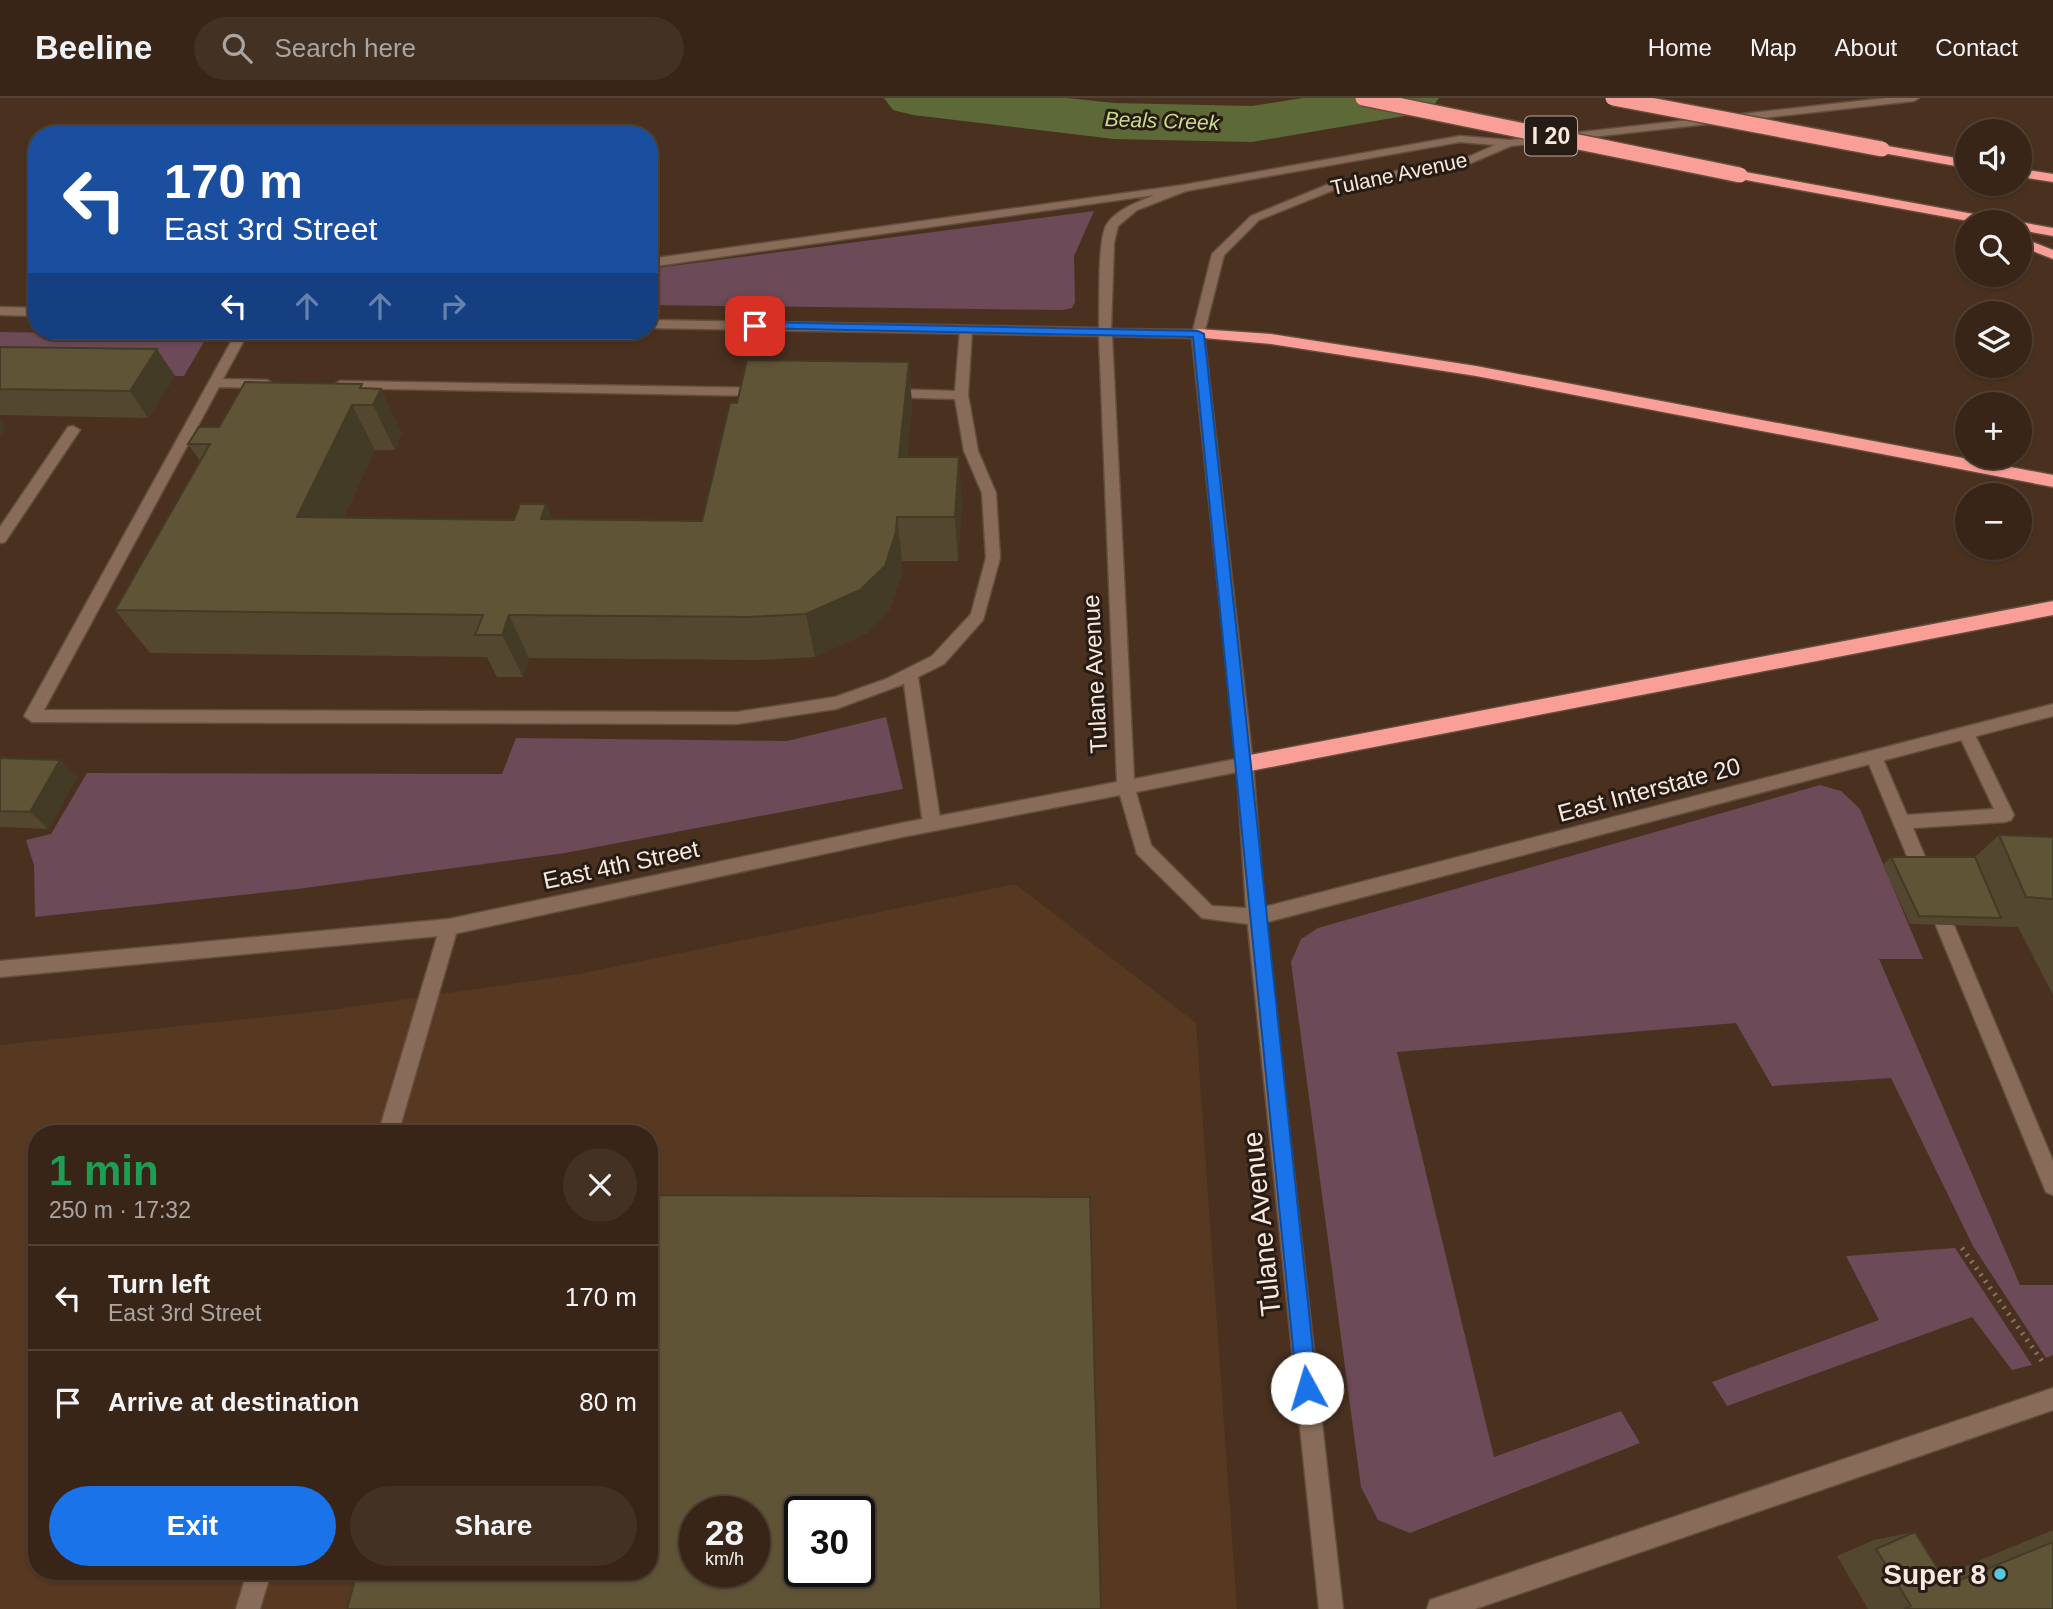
<!DOCTYPE html>
<meta charset="utf-8">
<style>
:root{--surface:#382517;--page:#433124;--text:#f1f3f6;--muted:#aba5a1;--line:#524236;--accent:#1a73e8}
body{margin:0;font-family:Arial,sans-serif;background:var(--page);color:var(--text);height:100vh;display:flex;flex-direction:column;font-size:26px;white-space:nowrap}
*{box-sizing:border-box;margin:0}
p{font-size:23px;color:var(--muted)}
.icon{flex:none;width:38px;height:38px;fill:none;stroke:currentColor;stroke-width:2;stroke-linecap:round;stroke-linejoin:round}
.map{position:relative;flex:1;overflow:hidden}
.panel{position:absolute;left:28px;top:1027px;width:630px;height:455px;display:flex;flex-direction:column;background:var(--surface);border-radius:28px;box-shadow:0 2px 5px #0004,0 0 0 2px var(--line)}
.panel>*{flex:none}
.top-card{position:absolute;left:28px;top:28px;width:630px;height:214px;border-radius:28px;box-shadow:0 2px 5px #0004,0 0 0 2px var(--line);background:#1a4fa0;color:#fff;overflow:hidden}
.buttons{position:absolute;left:1955px;top:21px;display:grid;gap:14px}
.buttons a{display:grid;place-items:center;width:77px;height:77px;border-radius:50%;background:var(--surface);box-shadow:0 2px 5px #0004,0 0 0 2px var(--line);font-size:35px}
.speed{position:absolute;left:679px;top:1398px;display:flex;gap:14px;font-size:35px;font-weight:700;text-align:center}
.speed>*{display:grid;place-content:center;width:91px;height:91px;border-radius:50%;background:var(--surface);box-shadow:0 2px 5px #0004,0 0 0 2px var(--line);line-height:1}
.speed small{font-size:18px;font-weight:400}
.speed .limit{border:4px solid #111;border-radius:10px;background:#fff;color:#111}
.pin{position:absolute;display:grid;place-items:center;width:60px;height:60px;color:#fff;margin:-30px;border-radius:14px;box-shadow:0 4px 10px #0006}
.me{position:absolute;width:77px;margin:-38px;rotate:354deg;stroke-linejoin:round;filter:drop-shadow(0 0 5px #0008)}
.turn{display:flex;align-items:center;gap:24px;height:147px;padding:0 21px;font-size:32px}
.turn .icon{width:91px;height:91px;stroke-width:2.5}
.turn b{display:block;font-size:49px;line-height:60px}
.lanes{display:flex;align-items:center;height:66px;padding:0 21px;background:#0003;justify-content:center;gap:35px;direction:ltr}
.lanes .off{opacity:.35}
.round{display:grid;place-items:center;flex:none;width:74px;height:74px;border-radius:37px;background:var(--page)}
.overview{display:flex;align-items:center;justify-content:space-between;height:119px;padding:0 21px}
h1{font-size:42px;font-weight:700;line-height:52px;color:#1e9e55}
.primary-button{display:flex;gap:14px;margin-top:auto;padding:14px 21px}
.primary-button a{flex:1;height:80px;border-radius:42px;background:var(--accent);color:#fff;font-size:28px;font-weight:700;line-height:80px;text-align:center}
.primary-button a+a{background:var(--page);color:var(--text)}
ul{padding:0;list-style:none}
li{display:flex;align-items:center;gap:21px;height:105px;padding:0 21px;border-top:2px solid var(--line)}
li div{flex:1}
li b{display:block;font-size:26px}
li em{font-style:normal}
header{display:flex;align-items:center;gap:42px;box-sizing:border-box;height:98px;padding:0 35px;background:var(--surface);border-bottom:2px solid var(--line)}
header strong{font-size:33px}
nav{display:flex;gap:38px;margin-inline-start:auto;font-size:24px}
.search{width:490px;height:63px;background:var(--page);display:flex;align-items:center;gap:18px;box-sizing:border-box;padding:0 24px;border-radius:38px;color:var(--muted);font-size:26px}
.map>svg:first-child{display:block}
.built{fill:#573821;fill-rule:evenodd}
.green{fill:#6c4a58}
.lines{fill:none;stroke-linecap:round;stroke-linejoin:round}
.river{fill:#5e6938;fill-rule:evenodd}
.lane-casing{stroke:#634e3e;stroke-width:3}
.street-casing{stroke:#634e3e;stroke-width:3}
.secondary-casing{stroke:#634e3e;stroke-width:3}
.highway-casing{stroke:#634e3e;stroke-width:3}
.path{stroke:#887263;stroke-width:5;stroke-dasharray:2 6;stroke-linecap:butt}
.lane{fill:#886c59;fill-rule:evenodd}
.street{fill:#886c59;fill-rule:evenodd}
.secondary{fill:#886c59;fill-rule:evenodd}
.highway{fill:#f99f97;fill-rule:evenodd}
.highway-bridge-casing{stroke:#634e3e;stroke-width:18;stroke-linecap:butt}
.highway-bridge{stroke:#f99f97;stroke-width:15}
.wall{fill:#53482f}
.shaded-wall{fill:#433b26}
.building{fill:#605437;stroke:#433b26;stroke-width:2;fill-rule:evenodd}
.route{fill:#1a73e8;stroke:#114b97;stroke-width:2}
.poi-dot{fill:#56c9e1;stroke:#271c14;stroke-width:2.5}
.labels{text-anchor:middle;stroke-width:6;stroke-linejoin:round;paint-order:stroke}
.far-water-label{font-size:21px;font-style:italic;fill:#cadc8e;stroke:#271c14}
.far-street-label{font-size:21px;fill:#f8e8dd;stroke:#271c14}
.shield{fill:#271c14;stroke:#b9aba1;stroke-width:2}
.shield-label{font-size:23px;font-weight:bold;fill:#f8e8dd}
.street-label{font-size:24px;fill:#f8e8dd;stroke:#271c14}
.near-street-label{font-size:28px;fill:#f8e8dd;stroke:#271c14}
.near-poi-label{font-size:28px;font-weight:bold;fill:#f8e8dd;stroke:#271c14;text-anchor:end}
</style>
<header>
<strong>Beeline</strong>
<div class="search"><svg class="icon" aria-label="search" viewBox="0 0 24 24"><circle cx="10" cy="10" r="6"/><path d="M15 15l6 6"/></svg>Search here</div>
<nav><a>Home</a><a>Map</a><a>About</a><a>Contact</a></nav>
</header>
<div class="map">
<svg width="2053" height="1511" viewBox="0 0 2053 1511">
<rect width="100%" height="100%" fill="#4a311f"/>
<path class="built" d="M 1015,786 L 1196,925 L 1237,1511 L 0,1511 L 0,947 L 331,912 L 579,876 ZM 37,1036 L 649,1036 L 649,1474 L 37,1474 ZM 695,1414 L 754,1414 L 754,1474 L 695,1474 ZM 800,1414 L 859,1414 L 859,1474 L 800,1474 Z"/>
<path class="green" d="M 1094,113 L 1074,158 L 1075,204 L 1072,210 L 1063,212 L 649,207 L 649,171 Z
M 0,234 L 208,237 L 184,278 L 0,276 Z
M 886,619 L 903,691 L 565,755 L 297,791 L 35,819 L 34,767 L 26,742 L 51,736 L 87,675 L 502,676 L 516,640 L 787,643 Z
M 1820,687 L 1841,693 L 1860,711 L 1923,861 L 1879,861 L 2020,1187 L 2053,1187 L 2053,1257 L 2046,1260 L 1973,1148 L 1891,980 L 1772,988 L 1736,925 L 1397,954 L 1494,1359 L 1621,1313 L 1640,1345 L 1410,1435 L 1378,1422 L 1361,1389 L 1291,864 L 1301,841 L 1318,830 Z
M 1955,1150 L 2032,1267 L 2012,1272 L 1972,1219 L 1727,1308 L 1712,1284 L 1879,1222 L 1846,1158 Z"/>
<g class="lines">
<path class="river" d="M 884,0 L 1067,0 L 1114,5 L 1252,8 L 1303,0 L 1439,0 L 1430,12 L 1410,17 L 1252,44 L 1114,41 L 913,17 L 893,12 Z"/>
<g class="lane-casing">
<path id="lane" d="M 966,228 L 972,232 L 968,297 L 978,353 L 996,395 L 1000,460 L 983,522 L 944,566 L 918,579 L 941,727 L 938,732 L 926,732 L 923,727 L 904,586 L 836,611 L 737,626 L 32,624 L 24,618 L 237,233 L 249,233 L 223,281 L 267,282 L 274,286 L 267,290 L 219,289 L 44,612 L 737,614 L 835,599 L 886,581 L 932,558 L 971,516 L 986,460 L 982,395 L 964,353 L 955,301 L 889,299 L 882,295 L 889,291 L 955,293 L 960,232 Z
M 340,283 L 763,290 L 770,294 L 763,298 L 335,290 L 333,287 Z
M 73,328 L 80,332 L 5,444 L 0,445 L 0,429 L 68,329 Z
M 1966,629 L 1972,631 L 2014,717 L 2011,722 L 2005,724 L 1913,730 L 1934,780 L 1931,785 L 1925,787 L 1919,785 L 1916,780 L 1866,659 L 1868,654 L 1880,654 L 1907,717 L 1994,711 L 1958,635 Z
M 1936,798 L 1942,801 L 1945,806 L 2053,1063 L 2053,1097 L 2046,1094 L 1927,806 L 1930,801 Z
M 449,821 L 455,823 L 458,829 L 398,1036 L 378,1036 L 440,829 L 443,823 Z
M 2053,1290 L 2053,1312 L 1475,1511 L 1427,1511 L 1430,1502 L 1439,1499 Z
M 247,1474 L 271,1474 L 260,1511 L 236,1511 Z"/>
</g>
<g class="street-casing">
<path id="street" d="M 1256,811 L 1262,814 L 1265,819 L 1343,1511 L 1319,1511 L 1247,819 L 1250,814 Z"/>
</g>
<g class="secondary-casing">
<path id="secondary" d="M 1886,0 L 1919,0 L 1914,3 L 1511,48 L 1471,65 L 1336,91 L 1259,122 L 1224,157 L 1204,236 L 1253,666 L 1264,809 L 2053,606 L 2053,618 L 1256,827 L 1202,820 L 1137,756 L 1120,697 L 902,739 L 449,837 L 0,879 L 0,863 L 449,821 L 902,725 L 1117,684 L 1099,238 L 649,230 L 649,222 L 1099,230 C 1100,210 1097,140 1107,126 C 1117,111 1139,104 1154,97 L 649,169 L 649,161 L 1183,87 L 1460,38 L 1510,42 ZM 1460,44 L 1495,47 L 1468,59 L 1329,86 L 1251,118 L 1212,156 L 1193,232 L 1111,231 L 1114,145 L 1118,128 L 1137,112 L 1186,93 ZM 1112,238 L 1192,240 L 1236,661 L 1134,681 ZM 1237,674 L 1246,810 L 1212,808 L 1151,747 L 1136,694 Z
M 0,209 L 37,210 L 37,218 L 0,217 Z"/>
</g>
<g class="highway-casing">
<path id="highway" d="M 1882,47 L 1967,62 L 1967,70 L 1877,54 L 1877,48 Z
M 2020,71 L 2053,76 L 2053,84 L 2020,79 Z
M 1740,73 L 1995,120 L 2002,124 L 1974,124 L 1735,80 L 1733,77 Z
M 2018,124 L 2020,124 L 2053,130 L 2053,138 L 2020,132 Z
M 2020,139 L 2053,152 L 2053,161 L 2020,148 Z
M 1198,231 L 1271,236 L 1476,268 L 2053,377 L 2053,389 L 1476,278 L 1271,246 L 1193,239 L 1190,236 L 1193,233 Z
M 2053,503 L 2053,517 L 1245,674 L 1238,672 L 1235,666 L 1238,660 L 1245,658 Z"/>
</g>
<path class="path" d="M 1962,1150 L 2042,1263"/>
<use href="#lane" class="lane"/>
<use href="#street" class="street"/>
<use href="#secondary" class="secondary"/>
<use href="#highway" class="highway"/>
<g class="highway-bridge-casing">
<path id="highway-bridge" d="M 1363,0 L 1740,77
M 1613,0 L 1882,51"/>
</g>
<use href="#highway-bridge" class="highway-bridge"/>
</g>
<path class="wall" d="M 0,249 L 175,278 L 148,320 L 0,317 Z
M 909,264 L 912,308 L 907,359 L 962,404 L 958,463 L 902,463 L 901,478 L 890,511 L 867,535 L 815,559 L 758,562 L 529,560 L 523,579 L 497,579 L 487,559 L 150,555 L 115,512 L 200,363 L 188,346 L 219,329 L 364,290 L 402,335 L 395,352 L 375,352 L 344,419 L 514,422 L 546,406 L 552,421 L 702,423 L 737,305 Z
M 0,660 L 77,679 L 48,731 L 0,729 Z
M 1999,737 L 2053,739 L 2053,897 L 2018,829 L 1910,826 L 1883,767 L 1891,759 L 1975,759 Z
M 2053,1432 L 2053,1511 L 1868,1511 L 1837,1458 L 1874,1442 L 1915,1434 L 1942,1478 Z"/>
<path class="shaded-wall" d="M 157,251 L 175,278 L 148,320 L 130,293 Z
M 909,264 L 912,308 L 903,404 L 899,359 Z
M 381,291 L 402,335 L 395,352 L 373,307 Z
M 352,307 L 375,352 L 324,463 L 297,419 Z
M 0,321 L 6,329 L 0,338 Z
M 959,359 L 962,404 L 958,463 L 955,419 Z
M 546,406 L 563,450 L 541,421 Z
M 897,419 L 902,463 L 901,478 L 890,511 L 867,535 L 815,559 L 806,516 Z
M 509,517 L 529,560 L 523,579 L 502,537 Z
M 60,662 L 77,679 L 48,731 L 30,714 Z"/>
<path class="building" d="M 0,249 L 157,251 L 130,293 L 0,291 Z
M 747,262 L 909,264 L 899,359 L 959,359 L 955,419 L 897,419 L 896,434 L 885,468 L 860,492 L 806,516 L 747,519 L 509,517 L 502,537 L 475,537 L 483,517 L 115,512 L 210,346 L 188,346 L 199,329 L 219,329 L 245,284 L 362,286 L 360,290 L 381,291 L 373,307 L 352,307 L 297,419 L 514,422 L 520,406 L 546,406 L 541,421 L 702,423 L 730,305 L 737,305 Z
M 0,660 L 60,662 L 30,714 L 0,713 Z
M 1999,737 L 2053,739 L 2053,801 L 2026,799 Z
M 1891,759 L 1975,759 L 2001,820 L 1919,818 Z
M 649,1097 L 1090,1099 L 1101,1511 L 347,1511 L 357,1474 L 649,1474 ZM 695,1414 L 754,1414 L 754,1474 L 695,1474 ZM 800,1414 L 859,1414 L 859,1474 L 800,1474 Z
M 1915,1434 L 1948,1487 L 2053,1444 L 2053,1511 L 1904,1511 L 1911,1508 L 1876,1451 Z"/>
<path class="route" d="M 755,224 L 1198,233 L 1204,236 C 1244,587 1278,938 1317,1290 L 1314,1297 L 1307,1300 L 1300,1297 L 1297,1290 C 1261,940 1229,589 1193,239 L 751,230 L 749,228 Z"/>
<circle class="poi-dot" cx="2000" cy="1476" r="7"/>
<g class="labels">
<g class="far-water-label">
<text transform="translate(1162 23) rotate(2)" y="7">Beals Creek</text>
</g>
<g class="far-street-label">
<text transform="translate(1399 76) rotate(-12)" y="7">Tulane Avenue</text>
</g>
<rect class="shield" x="1525" y="18.5" width="52" height="39" rx="5"/>
<g class="shield-label">
<text x="1551" y="46">I 20</text>
</g>
<g class="street-label">
<text transform="translate(1095 576) rotate(-93)" y="8">Tulane Avenue</text>
<text transform="translate(1649 692) rotate(-15)" y="8">East Interstate 20</text>
<text transform="translate(621 767) rotate(-12)" y="8">East 4th Street</text>
</g>
<g class="near-street-label">
<text transform="translate(1261 1126) rotate(-96)" y="10">Tulane Avenue</text>
</g>
<g class="near-poi-label">
<text x="1986" y="1486">Super 8</text>
</g>
</g>
</svg>
<div class="buttons">
<a><svg class="icon" aria-label="sound" viewBox="0 0 24 24"><path d="M4 9h4l5-4v14l-5-4H4zM17 9q2 3 0 6"/></svg></a>
<a><svg class="icon" aria-label="search" viewBox="0 0 24 24"><circle cx="10" cy="10" r="6"/><path d="M15 15l6 6"/></svg></a>
<a><svg class="icon" aria-label="layers" viewBox="0 0 24 24"><path d="M12 4l9 5-9 5-9-5zM3 14l9 5 9-5"/></svg></a>
<a>+</a>
<a>−</a>
</div>
<div class="speed"><div>28<small>km/h</small></div><div class="limit">30</div></div>
<div class="pin" style="left:755px;top:228px;background:#d93025"><svg class="icon" aria-label="arrive" viewBox="0 0 24 24"><path d="M6 21V4h12l-3 4 3 4H6"/></svg></div>
<svg class="me" style="left:1307px;top:1290px" viewBox="-20 -20 40 40"><circle r="19" fill="#fff"/><path d="M0-13L10 11 0 6-10 11z" fill="#1a73e8"/></svg>
<div class="top-card">
<div class="turn"><svg class="icon" aria-label="left" viewBox="0 0 24 24"><path d="M17 20v-9H6M10 6l-5 5 5 5"/></svg><div><b>170 m</b>East 3rd Street</div></div>
<div class="lanes"><svg class="icon" aria-label="left" viewBox="0 0 24 24"><path d="M17 20v-9H6M10 6l-5 5 5 5"/></svg><svg class="icon off" aria-label="ahead" viewBox="0 0 24 24"><path d="M12 20V5M6 11l6-6 6 6"/></svg><svg class="icon off" aria-label="ahead" viewBox="0 0 24 24"><path d="M12 20V5M6 11l6-6 6 6"/></svg><svg class="icon off" aria-label="right" viewBox="0 0 24 24"><path d="M7 20v-9h11M14 6l5 5-5 5"/></svg></div>
</div>
<section class="panel">
<div class="overview"><div><h1>1 min</h1><p>250 m · 17:32</p></div><a class="round"><svg class="icon" aria-label="close" viewBox="0 0 24 24"><path d="M6 6l12 12M18 6L6 18"/></svg></a></div>
<ul>
<li><svg class="icon" aria-label="left" viewBox="0 0 24 24"><path d="M17 20v-9H6M10 6l-5 5 5 5"/></svg><div><b>Turn left</b><p>East 3rd Street</p></div><em>170 m</em></li>
<li><svg class="icon" aria-label="arrive" viewBox="0 0 24 24"><path d="M6 21V4h12l-3 4 3 4H6"/></svg><div><b>Arrive at destination</b></div><em>80 m</em></li>
</ul>
<div class="primary-button"><a>Exit</a><a>Share</a></div>
</section>
</div>
